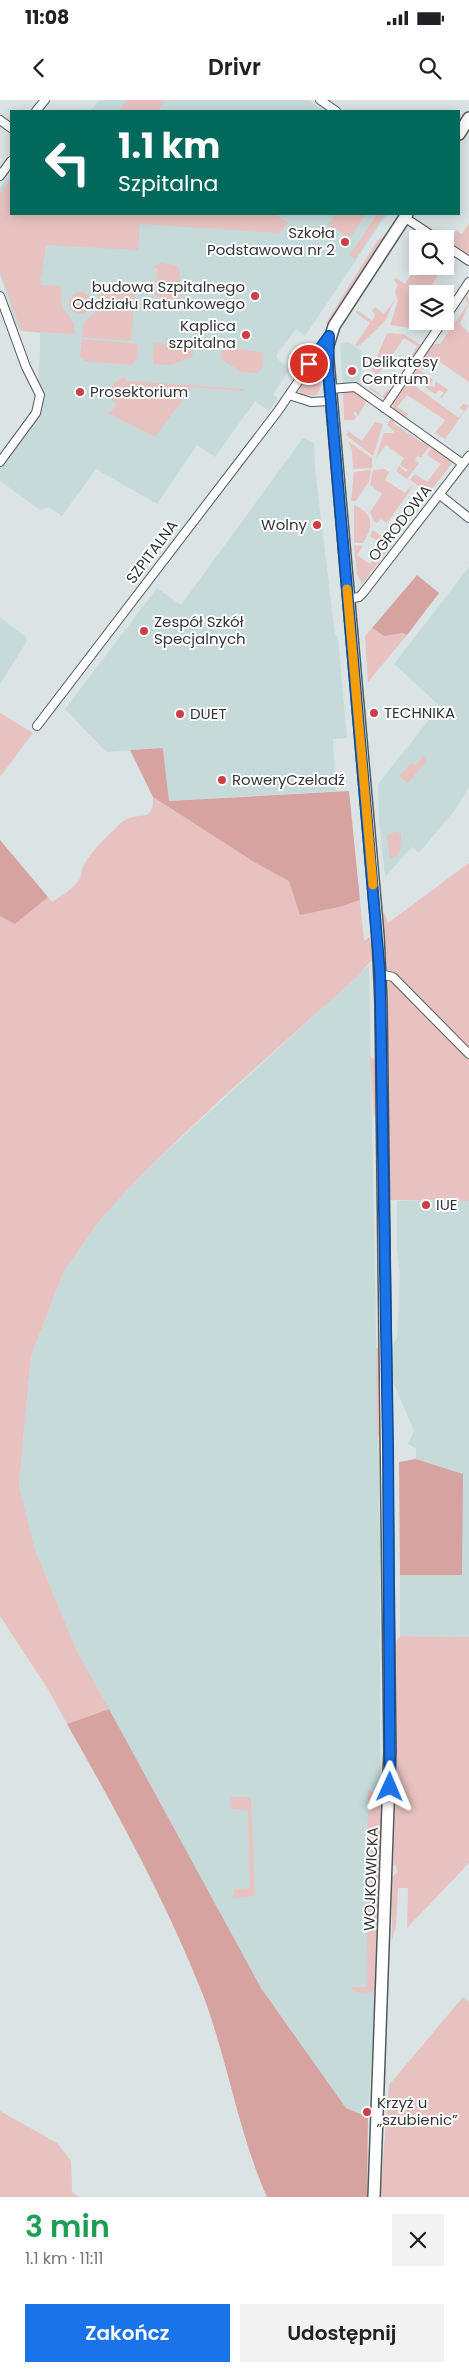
<!DOCTYPE html>
<html lang="pl">
<meta charset="utf-8">
<style>
:root{--surface:#fff;--page:#f2f2f2;--text:#202124;--muted:#757577;--accent:#1a73e8}
body{margin:0;font-family:Poppins,sans-serif;background:var(--page);color:var(--text);height:100vh;display:flex;flex-direction:column;font-size:19px;white-space:nowrap}
*{box-sizing:border-box;margin:0}
p{font-size:16px;color:var(--muted)}
.icon{flex:none;width:28px;height:28px;fill:none;stroke:currentColor;stroke-width:2;stroke-linecap:round;stroke-linejoin:round}
.map{position:relative;height:2097px;overflow:hidden}
.details{display:flex;flex-direction:column;background:var(--surface);flex:1}
.details>*{flex:none}
.guide{position:absolute;left:10px;top:10px;width:450px;height:105px;border-radius:0px;box-shadow:0 2px 12px #0003;background:#00695c;color:#fff;overflow:hidden}
.tools{position:absolute;left:409px;top:130px;display:grid;gap:10px}
.tools a{display:grid;place-items:center;width:45px;height:45px;border-radius:0px;background:var(--surface);box-shadow:0 2px 12px #0003;font-size:25px}
.pin{position:absolute;display:grid;place-items:center;width:42px;height:42px;color:#fff;margin:-21px;border:2px solid #fff;border-radius:50%;box-shadow:0 1px 5px #0007}
.me{position:absolute;width:55px;margin:-28px;rotate:1deg;stroke-linejoin:round;filter:drop-shadow(0 0 4px #0008)}
.turn{display:flex;align-items:center;gap:18px;height:105px;padding:0 25px;font-size:22px}
.turn .icon{width:65px;height:65px;stroke-width:2.5}
.turn b{display:block;font-size:35px;line-height:42px}
.round{display:grid;place-items:center;flex:none;width:52px;height:52px;border-radius:0px;background:var(--page)}
.overview{display:flex;align-items:center;justify-content:space-between;height:85px;padding:0 25px}
h1{font-size:30px;font-weight:600;line-height:38px;color:#1e9e55}
.action{display:flex;gap:10px;margin-top:auto;padding:10px 25px}
.action a{flex:1;height:58px;border-radius:0px;background:var(--accent);color:#fff;font-size:20px;font-weight:600;line-height:58px;text-align:center}
.action a+a{background:var(--page);color:var(--text)}
.status{display:flex;justify-content:space-between;align-items:center;height:35px;padding:0 25px;background:var(--surface);direction:ltr}
.status svg{height:14px;fill:currentColor}
header{display:flex;justify-content:space-between;align-items:center;height:65px;padding:0 25px;background:var(--surface);font-size:22px;font-weight:600}
.map>svg:first-child{display:block}
.built{fill:#c7dada}
.green{fill:#e8c2c0}
.forest{fill:#d7a3a0}
.lines{fill:none;stroke-linecap:round;stroke-linejoin:round}
.street-casing{stroke:#525b5b;stroke-width:10}
.secondary-casing{stroke:#525b5b;stroke-width:14}
.street{stroke:#fff;stroke-width:8}
.secondary{stroke:#fff;stroke-width:11}
.route-casing{stroke:#114b97;stroke-width:12}
.route{stroke:#1a73e8;stroke-width:9}
.slow{stroke:#f59e0b;stroke-width:9}
.poi-dot{fill:#ce3e46;stroke:#fff;stroke-width:2}
.labels{text-anchor:middle;stroke-width:4;stroke-linejoin:round;paint-order:stroke}
.poi-label{font-size:15px;fill:#323636;stroke:#fff;text-anchor:start}
.street-label{font-size:15px;fill:#323636;stroke:#fff}
</style>
<div class="status"><b>11:08</b><svg viewBox="0 0 49 12"><path d="M0 12V9h3v3zM5 12V6h3v6zM10 12V3h3v9zM15 12V0h3v12zM26 1h20v11H26zM47 4h2v5h-2z"/></svg></div>
<header><svg class="icon" aria-label="back" viewBox="0 0 24 24"><path d="M15 5l-7 7 7 7"/></svg>Drivr<svg class="icon" aria-label="search" viewBox="0 0 24 24"><circle cx="10" cy="10" r="6"/><path d="M15 15l6 6"/></svg></header>
<div class="map">
<svg width="469" height="2097" viewBox="0 0 469 2097">
<rect width="100%" height="100%" fill="#dae4e4"/>
<path class="built" d="M 100,0 L 308,0 L 325,11 L 90,11 Z
M 11,73 L 11,114 L 387,114 L 305,236 L 296,229 L 277,254 L 277,259 L 290,269 L 273,294 L 278,298 L 269,311 L 255,301 L 215,357 L 197,345 L 157,404 L 96,369 L 62,416 L 49,407 L 40,410 L 0,381 L 0,356 L 33,311 L 37,298 L 40,249 L 40,233 L 18,230 L 14,223 L 8,198 L 0,176 L 0,88 Z
M 349,242 L 361,251 L 363,284 L 343,286 L 340,243 Z
M 303,338 L 314,343 L 315,368 L 335,535 L 338,537 L 347,638 L 333,639 L 336,691 L 169,701 L 163,648 L 106,652 L 65,609 L 157,488 L 181,505 Z
M 469,467 L 469,687 L 455,710 L 419,753 L 412,747 L 385,777 L 379,722 L 378,684 L 440,606 L 394,564 Z
M 0,517 L 26,537 L 27,541 L 0,584 Z
M 369,865 L 380,1437 L 380,1704 L 376,1880 L 368,2017 L 346,2008 L 261,1888 L 77,1551 L 35,1450 L 19,1386 L 31,1256 L 64,1171 L 99,1121 L 142,1074 Z
M 397,1101 L 469,1101 L 469,1537 L 400,1536 L 400,1475 L 460,1475 L 463,1374 L 416,1359 L 416,1348 L 408,1344 L 414,1331 L 386,1266 L 391,1247 L 397,1238 L 400,1176 L 397,1149 Z"/>
<path class="green" d="M 127,0 L 165,0 L 158,11 L 119,11 Z
M 11,78 L 11,114 L 276,114 L 288,123 L 279,133 L 140,124 L 138,150 L 46,145 L 40,185 L 60,186 L 62,207 L 74,223 L 74,234 L 21,231 L 0,172 L 0,94 Z
M 336,114 L 366,114 L 350,138 L 328,125 Z
M 377,114 L 385,114 L 355,159 L 350,155 Z
M 469,123 L 469,155 L 450,141 L 456,131 L 462,134 Z
M 389,131 L 328,224 L 326,223 L 377,141 Z
M 160,163 L 176,165 L 180,169 L 179,200 L 175,207 L 154,206 L 157,203 L 162,204 L 164,197 L 155,196 L 157,168 L 153,167 Z
M 422,166 L 433,173 L 438,166 L 444,166 L 426,194 L 418,194 L 417,206 L 410,228 L 390,225 L 398,201 L 395,191 L 398,185 L 394,180 L 396,178 L 405,184 L 415,169 Z
M 136,182 L 131,241 L 82,237 L 84,222 L 97,210 L 100,188 L 119,189 L 119,185 Z
M69 203a11 11 0 1 1 22 0a11 11 0 1 1-22 0Z
M 467,195 L 469,203 L 460,224 L 469,233 L 469,282 L 433,257 L 424,270 L 418,266 L 433,244 L 440,244 L 468,204 L 465,198 Z
M 395,199 L 385,221 L 358,247 L 355,245 L 370,223 L 356,213 L 357,210 L 373,221 L 375,214 L 372,211 L 375,207 L 384,214 Z
M 387,233 L 403,234 L 421,245 L 415,257 L 412,255 L 417,246 L 404,238 L 370,287 L 383,296 L 388,289 L 391,291 L 386,299 L 369,289 L 376,272 L 371,271 Z
M 82,239 L 138,244 L 137,259 L 132,265 L 85,261 L 80,255 Z
M 154,243 L 194,247 L 192,257 L 171,265 L 153,264 Z
M 222,248 L 263,252 L 262,269 L 257,273 L 241,272 L 221,259 Z
M 417,268 L 433,280 L 429,286 L 435,287 L 435,281 L 448,290 L 442,298 L 440,297 L 444,293 L 439,290 L 435,294 L 425,287 L 430,283 L 420,276 L 414,280 L 412,276 Z
M 313,273 L 320,275 L 321,287 L 317,295 L 303,295 L 299,292 C 300,285 306,275 313,273 Z
M 125,277 L 127,281 L 245,289 L 241,291 L 192,287 L 155,337 L 109,314 L 116,305 L 109,294 C 112,286 116,279 125,277 Z
M 408,281 L 459,318 L 464,311 L 460,308 L 463,304 L 469,305 L 445,339 L 435,333 L 445,320 L 407,295 L 397,307 L 408,314 L 406,317 L 393,308 L 393,303 Z
M 343,289 C 354,290 361,292 367,301 L 358,316 L 355,311 L 353,314 L 357,317 L 354,320 L 344,320 Z
M 396,318 L 393,323 L 421,342 L 424,337 L 431,344 L 421,358 L 417,356 L 415,360 L 419,363 L 407,379 L 396,371 L 399,366 L 406,372 L 408,370 L 400,365 L 404,358 L 386,345 L 376,358 L 384,333 L 393,333 L 394,331 L 387,325 L 390,319 Z
M 375,322 L 383,324 L 373,356 L 346,335 L 348,331 L 362,341 Z
M 348,341 L 372,358 L 372,368 L 353,369 L 352,350 Z
M 433,345 L 452,358 L 453,362 L 429,393 L 410,380 L 415,374 L 427,382 L 441,364 L 427,355 Z
M 385,369 L 389,372 L 385,380 L 405,393 L 411,386 L 412,388 L 387,423 L 381,419 L 377,423 L 374,422 L 370,412 L 382,394 L 370,385 L 373,370 Z
M 371,370 L 369,381 L 356,401 L 351,401 L 354,372 Z
M 354,405 C 374,414 374,426 363,443 L 354,443 Z
M 373,430 L 392,444 L 362,484 L 357,474 L 354,445 L 363,446 L 357,455 L 370,464 L 383,445 L 370,436 Z
M 372,528 L 384,536 L 403,533 L 407,535 L 368,582 L 365,536 Z
M 0,613 L 33,633 L 0,677 Z
M 424,655 L 426,662 L 408,683 L 399,676 L 411,663 L 415,666 Z
M 153,697 L 254,762 L 343,806 L 360,800 L 364,841 L 383,827 L 382,815 L 384,812 L 388,823 L 469,763 L 469,1101 L 384,1100 L 384,852 L 369,863 L 359,875 L 222,998 L 142,1074 L 99,1121 L 64,1171 L 31,1256 L 19,1386 L 35,1450 L 77,1551 L 109,1609 L 67,1624 L 49,1591 L 0,1516 L 0,816 L 15,823 L 48,797 L 52,802 C 62,795 72,790 79,780 C 82,776 81,773 82,769 C 87,756 103,740 114,730 C 117,727 121,722 125,720 C 139,711 154,724 153,697 Z
M 398,731 L 401,734 L 401,748 L 398,755 L 390,759 L 387,735 Z
M 370,955 L 376,962 L 377,1012 L 374,1017 Z
M 376,1248 L 380,1248 L 381,1333 L 377,1338 Z
M 400,1536 L 469,1537 L 469,1763 L 407,1828 L 408,1788 L 398,1788 L 396,1826 L 392,1840 L 392,1777 L 397,1773 L 397,1768 L 393,1764 L 397,1654 L 396,1541 Z
M 368,1689 L 383,1701 L 377,1886 L 372,1892 L 361,1893 L 351,1890 L 352,1887 L 367,1887 Z
M 231,1697 L 251,1697 L 255,1796 L 232,1798 L 235,1789 L 250,1788 L 248,1710 L 231,1709 Z
M 463,1897 L 469,1902 L 469,2097 L 380,2097 L 389,1985 Z
M 0,2011 L 57,2043 L 71,2061 L 72,2092 L 79,2097 L 0,2097 Z"/>
<path class="forest" d="M 417,475 L 439,493 L 407,535 L 403,533 L 384,536 L 372,528 Z
M 163,648 L 169,701 L 349,691 L 360,800 L 343,806 L 300,815 L 289,781 L 254,762 L 153,697 L 130,650 Z
M 0,740 L 48,797 L 15,824 L 0,816 Z
M 416,1359 L 463,1374 L 462,1475 L 400,1475 L 399,1362 Z
M 109,1609 L 261,1888 L 346,2008 L 368,2017 L 367,2097 L 267,2097 C 238,2032 228,1961 203,1895 C 166,1801 117,1712 67,1624 Z"/>
<g class="lines">
<g class="street-casing">
<path id="street" d="M 320,0 L 336,11
M 36,11 L 45,0
M 0,20 L 11,28
M 0,76 L 11,61
M 404,117 L 437,139
M 445,145 L 469,161
M 0,196 L 26,267 L 40,295 L 36,313 L 0,362
M 445,218 L 469,182
M 305,271 L 328,268
M 330,289 L 355,287 L 463,364
M 289,295 L 311,302 L 331,301
M 384,308 L 443,221
M 440,395 L 469,418
M 348,499 L 359,497 L 363,493 L 469,356
M 37,626 L 278,311 L 328,238
M 380,874 L 393,877 L 469,954"/>
</g>
<g class="secondary-casing">
<path id="secondary" d="M 459,34 L 469,18
M 374,2097 L 390,1651 L 381,903 L 378,836 L 327,249 L 334,226 L 407,114"/>
</g>
<use href="#street" class="street"/>
<use href="#secondary" class="secondary"/>
</g>
<g class="lines">
<g class="route-casing">
<path id="route" d="M 309,264 L 329,236 L 328,268 L 380,874 L 388,1345 L 390,1687"/>
</g>
<use href="#route" class="route"/>
<path class="slow" d="M 347,489 L 373,785"/>
</g>
<g class="poi-dot">
<circle cx="345" cy="142" r="5"/>
<circle cx="255" cy="196" r="5"/>
<circle cx="246" cy="235" r="5"/>
<circle cx="352" cy="271" r="5"/>
<circle cx="80" cy="292" r="5"/>
<circle cx="317" cy="425" r="5"/>
<circle cx="144" cy="531" r="5"/>
<circle cx="374" cy="613" r="5"/>
<circle cx="180" cy="614" r="5"/>
<circle cx="222" cy="680" r="5"/>
<circle cx="426" cy="1105" r="5"/>
<circle cx="367" cy="2012" r="5"/>
</g>
<g class="labels">
<g class="poi-label">
<text x="335" y="138" text-anchor="end">Szkoła<tspan x="335" dy="17">Podstawowa nr 2</tspan></text>
<text x="245" y="192" text-anchor="end">budowa Szpitalnego<tspan x="245" dy="17">Oddziału Ratunkowego</tspan></text>
<text x="236" y="231" text-anchor="end">Kaplica<tspan x="236" dy="17">szpitalna</tspan></text>
<text x="362" y="267">Delikatesy<tspan x="362" dy="17">Centrum</tspan></text>
<text x="90" y="297">Prosektorium</text>
<text x="307" y="430" text-anchor="end">Wolny</text>
<text x="154" y="527">Zespół Szkół<tspan x="154" dy="17">Specjalnych</tspan></text>
<text x="384" y="618">TECHNIKA</text>
<text x="190" y="619">DUET</text>
<text x="232" y="685">RoweryCzeladź</text>
<text x="436" y="1110">IUE</text>
<text x="377" y="2008">Krzyż u<tspan x="377" dy="17">„szubienic”</tspan></text>
</g>
<g class="street-label">
<text transform="translate(400 423) rotate(-52)" y="5">OGRODOWA</text>
<text transform="translate(152 452) rotate(-53)" y="5">SZPITALNA</text>
<text transform="translate(371 1779) rotate(-88)" y="5">WOJKOWICKA</text>
</g>
</g>
</svg>
<div class="tools">
<a><svg class="icon" aria-label="search" viewBox="0 0 24 24"><circle cx="10" cy="10" r="6"/><path d="M15 15l6 6"/></svg></a>
<a><svg class="icon" aria-label="layers" viewBox="0 0 24 24"><path d="M12 4l9 5-9 5-9-5zM3 14l9 5 9-5"/></svg></a>
</div>
<div class="pin" style="left:309px;top:264px;background:#d93025"><svg class="icon" aria-label="arrive" viewBox="0 0 24 24"><path d="M6 21V4h12l-3 4 3 4H6"/></svg></div>
<svg class="me" style="left:390px;top:1687px" viewBox="-20 -20 40 40"><path d="M0-17L14 15 0 8-14 15z" fill="#1a73e8" stroke="#fff" stroke-width="4"/></svg>
<div class="guide">
<div class="turn"><svg class="icon" aria-label="left" viewBox="0 0 24 24"><path d="M17 20v-9H6M10 6l-5 5 5 5"/></svg><div><b>1.1 km</b>Szpitalna</div></div>
</div>
</div>
<section class="details">
<div class="overview"><div><h1>3 min</h1><p>1.1 km · 11:11</p></div><a class="round"><svg class="icon" aria-label="close" viewBox="0 0 24 24"><path d="M6 6l12 12M18 6L6 18"/></svg></a></div>
<div class="action"><a>Zakończ</a><a>Udostępnij</a></div>
</section>
